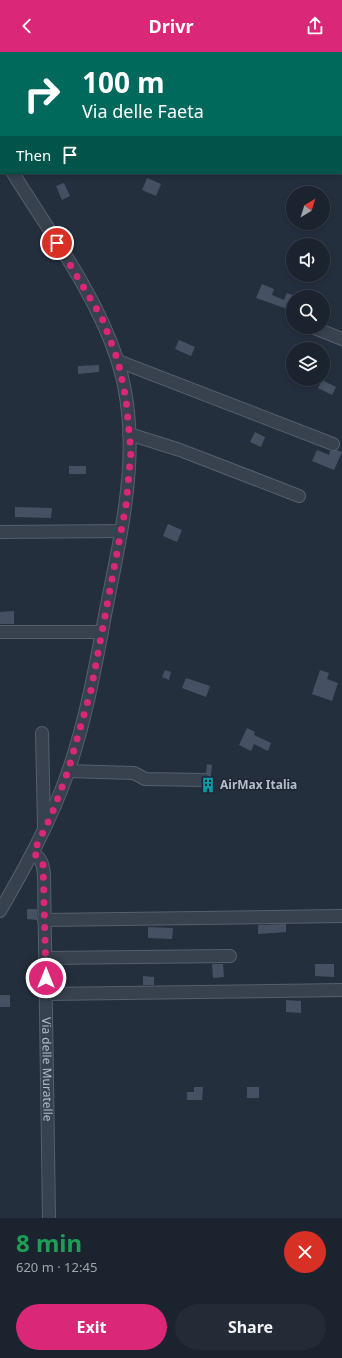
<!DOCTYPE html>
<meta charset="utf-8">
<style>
:root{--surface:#1b232e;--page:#242b36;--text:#f1f3f6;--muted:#a0a4aa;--line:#39404a;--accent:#db2777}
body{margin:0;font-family:"Noto Sans",sans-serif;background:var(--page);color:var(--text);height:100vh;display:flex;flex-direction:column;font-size:15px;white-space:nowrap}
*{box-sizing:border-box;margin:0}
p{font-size:13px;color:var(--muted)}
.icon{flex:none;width:22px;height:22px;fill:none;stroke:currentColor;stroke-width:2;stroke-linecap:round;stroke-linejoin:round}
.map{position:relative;height:1166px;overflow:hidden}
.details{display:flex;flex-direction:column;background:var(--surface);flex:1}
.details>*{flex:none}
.top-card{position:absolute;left:0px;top:0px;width:342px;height:122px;box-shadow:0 2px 6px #0003,0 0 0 1px var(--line);background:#00695c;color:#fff;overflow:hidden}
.needle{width:26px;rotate:38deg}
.buttons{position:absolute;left:286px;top:134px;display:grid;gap:8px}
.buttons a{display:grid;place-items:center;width:44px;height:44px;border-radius:50%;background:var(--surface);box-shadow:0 2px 6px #0003,0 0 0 1px var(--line);font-size:20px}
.pin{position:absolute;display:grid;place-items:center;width:34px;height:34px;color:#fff;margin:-17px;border:2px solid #fff;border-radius:50%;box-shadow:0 1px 4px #0007}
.me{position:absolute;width:44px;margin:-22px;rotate:0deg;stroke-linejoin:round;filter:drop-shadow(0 0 3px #0008)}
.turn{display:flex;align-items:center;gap:14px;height:84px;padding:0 16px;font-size:18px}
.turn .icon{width:52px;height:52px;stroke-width:2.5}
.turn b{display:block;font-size:28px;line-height:34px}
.then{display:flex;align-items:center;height:38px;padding:0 16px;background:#0003;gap:8px;font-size:15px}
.round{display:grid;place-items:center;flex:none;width:42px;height:42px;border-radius:21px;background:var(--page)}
.headline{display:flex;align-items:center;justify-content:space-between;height:68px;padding:0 16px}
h1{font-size:24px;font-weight:700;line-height:30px;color:#1e9e55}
.action{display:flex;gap:8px;margin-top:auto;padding:8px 16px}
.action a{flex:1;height:46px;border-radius:24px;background:var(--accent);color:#fff;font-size:16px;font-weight:700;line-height:46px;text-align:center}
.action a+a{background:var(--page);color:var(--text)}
header{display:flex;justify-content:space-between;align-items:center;height:52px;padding:0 16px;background:var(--accent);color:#fff;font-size:18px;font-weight:700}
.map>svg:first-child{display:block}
.building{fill:#455162}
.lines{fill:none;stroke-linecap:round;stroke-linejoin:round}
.minor-casing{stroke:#565f6c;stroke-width:14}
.minor{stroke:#38414e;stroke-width:12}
.route{stroke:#db2777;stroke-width:7;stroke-dasharray:0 12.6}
.labels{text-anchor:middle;stroke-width:3;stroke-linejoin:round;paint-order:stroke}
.poi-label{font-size:12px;font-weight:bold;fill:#b4bcc9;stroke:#1d2633;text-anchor:start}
.street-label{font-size:12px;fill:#b4bcc9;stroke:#1d2633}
</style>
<header><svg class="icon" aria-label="back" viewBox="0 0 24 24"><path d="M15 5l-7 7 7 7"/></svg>Drivr<svg class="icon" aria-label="share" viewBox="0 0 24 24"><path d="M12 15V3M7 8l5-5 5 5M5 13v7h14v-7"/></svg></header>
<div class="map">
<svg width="342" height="1166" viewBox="0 0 342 1166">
<rect width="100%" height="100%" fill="#242f3e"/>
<path class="building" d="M 147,126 L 161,132 L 156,144 L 142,138 Z
M 64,131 L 70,144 L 62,148 L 56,134 Z
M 262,232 L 274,237 L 272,243 L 284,248 L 287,241 L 293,243 L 293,259 L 256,246 Z
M 179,288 L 195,295 L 191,304 L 175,297 Z
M 99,313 L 99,320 L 78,322 L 78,314 Z
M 322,328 L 336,335 L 332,343 L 318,336 Z
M 255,380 L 265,385 L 261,395 L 250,390 Z
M 317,398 L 329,403 L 330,399 L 337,398 L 342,400 L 334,418 L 312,409 Z
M 69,414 L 86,414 L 86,422 L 69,422 Z
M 15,455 L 52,456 L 51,466 L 15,465 Z
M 168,472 L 182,478 L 177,490 L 163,484 Z
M 14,559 L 14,572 L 0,572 L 0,560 Z
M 165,618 L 171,620 L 169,628 L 162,625 Z
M 320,618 L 329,621 L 327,627 L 338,631 L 332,649 L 312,642 Z
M 186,626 L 210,634 L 206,645 L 182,636 Z
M 247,676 L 255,680 L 254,683 L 271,691 L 268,699 L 254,692 L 251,699 L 239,693 Z
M 207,712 L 212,713 L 211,724 L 206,721 Z
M 27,857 L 37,857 L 37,868 L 27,867 Z
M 286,872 L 286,880 L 258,882 L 258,873 Z
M 148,875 L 173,876 L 172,887 L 148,886 Z
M 212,912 L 223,912 L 224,925 L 213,926 Z
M 315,912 L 334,912 L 334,925 L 315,924 Z
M 143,924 L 154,925 L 154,933 L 143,933 Z
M 0,943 L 10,943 L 10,955 L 0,955 Z
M 286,948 L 301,949 L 301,961 L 286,960 Z
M 194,1035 L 203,1035 L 202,1048 L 187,1048 L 187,1040 L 194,1040 Z
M 247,1035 L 259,1035 L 259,1046 L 247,1046 Z"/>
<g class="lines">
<g class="minor-casing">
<g id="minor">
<path d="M 312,1 L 313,0"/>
<path d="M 341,11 L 342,9"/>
<path d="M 0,101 L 1,103"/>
<path d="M 0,115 L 1,115"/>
<path d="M 312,275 L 342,287"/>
<path d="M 118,309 L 333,392"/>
<path d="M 129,382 L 180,398 L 299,444"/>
<path d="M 0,480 L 121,479"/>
<path d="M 0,580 L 102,580"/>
<path d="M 42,681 L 44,775"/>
<path d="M 68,719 L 134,721 L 145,727 L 205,728"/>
<path id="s1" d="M 33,801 C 42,807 43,813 44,823 L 49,1166"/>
<path d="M 0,859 C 26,814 51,769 68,720 C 86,668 96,612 106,558 C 122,476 144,390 117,307 C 95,240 50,181 13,121"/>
<path d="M 44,868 L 342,864"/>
<path d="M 46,906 L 230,904"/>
<path d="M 46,942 L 342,938"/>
</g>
</g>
<use href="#minor" class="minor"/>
</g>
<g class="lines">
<path class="route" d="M 46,926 L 43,812 L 40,806 L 33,801 L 51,764 L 68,719 L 91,638 L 126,453 L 131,400 L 126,347 L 118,309 L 102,266 L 57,191"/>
</g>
<defs>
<g id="building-bare" transform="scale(1.2)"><path d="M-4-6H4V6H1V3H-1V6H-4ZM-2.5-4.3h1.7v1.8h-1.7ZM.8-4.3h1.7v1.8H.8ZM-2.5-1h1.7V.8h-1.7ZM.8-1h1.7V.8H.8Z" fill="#0f9aa8" stroke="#1d2633" stroke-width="2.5" paint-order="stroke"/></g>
</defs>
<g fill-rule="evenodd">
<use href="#building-bare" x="208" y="733"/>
</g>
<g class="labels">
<g class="poi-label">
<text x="220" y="737">AirMax Italia</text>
</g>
<g class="street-label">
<text dy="4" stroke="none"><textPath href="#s1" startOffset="220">Via delle Muratelle</textPath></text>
</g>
</g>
</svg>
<div class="buttons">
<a><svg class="needle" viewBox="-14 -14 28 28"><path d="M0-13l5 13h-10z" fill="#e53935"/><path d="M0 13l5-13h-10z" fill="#a0a4aa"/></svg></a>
<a><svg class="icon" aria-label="sound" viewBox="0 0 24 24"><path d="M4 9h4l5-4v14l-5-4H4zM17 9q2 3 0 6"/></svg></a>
<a><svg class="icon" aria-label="search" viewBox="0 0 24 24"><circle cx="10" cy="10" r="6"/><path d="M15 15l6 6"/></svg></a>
<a><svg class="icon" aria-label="layers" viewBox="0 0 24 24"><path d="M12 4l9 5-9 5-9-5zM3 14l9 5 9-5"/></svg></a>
</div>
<div class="pin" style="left:57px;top:191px;background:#d93025"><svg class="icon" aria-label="arrive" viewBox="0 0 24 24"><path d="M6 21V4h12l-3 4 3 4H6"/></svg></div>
<svg class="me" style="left:46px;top:926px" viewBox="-20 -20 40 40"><circle r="17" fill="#db2777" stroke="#fff" stroke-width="3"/><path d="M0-11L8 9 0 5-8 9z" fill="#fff"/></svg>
<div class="top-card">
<div class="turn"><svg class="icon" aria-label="right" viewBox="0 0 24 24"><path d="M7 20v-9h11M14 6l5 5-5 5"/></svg><div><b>100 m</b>Via delle Faeta</div></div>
<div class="then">Then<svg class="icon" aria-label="arrive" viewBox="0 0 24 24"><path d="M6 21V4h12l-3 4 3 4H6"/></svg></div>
</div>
</div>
<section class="details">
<div class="headline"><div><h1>8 min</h1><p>620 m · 12:45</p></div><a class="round" style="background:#d93025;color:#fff"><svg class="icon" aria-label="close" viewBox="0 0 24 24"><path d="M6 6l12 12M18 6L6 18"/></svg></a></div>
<div class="action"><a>Exit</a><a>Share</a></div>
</section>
